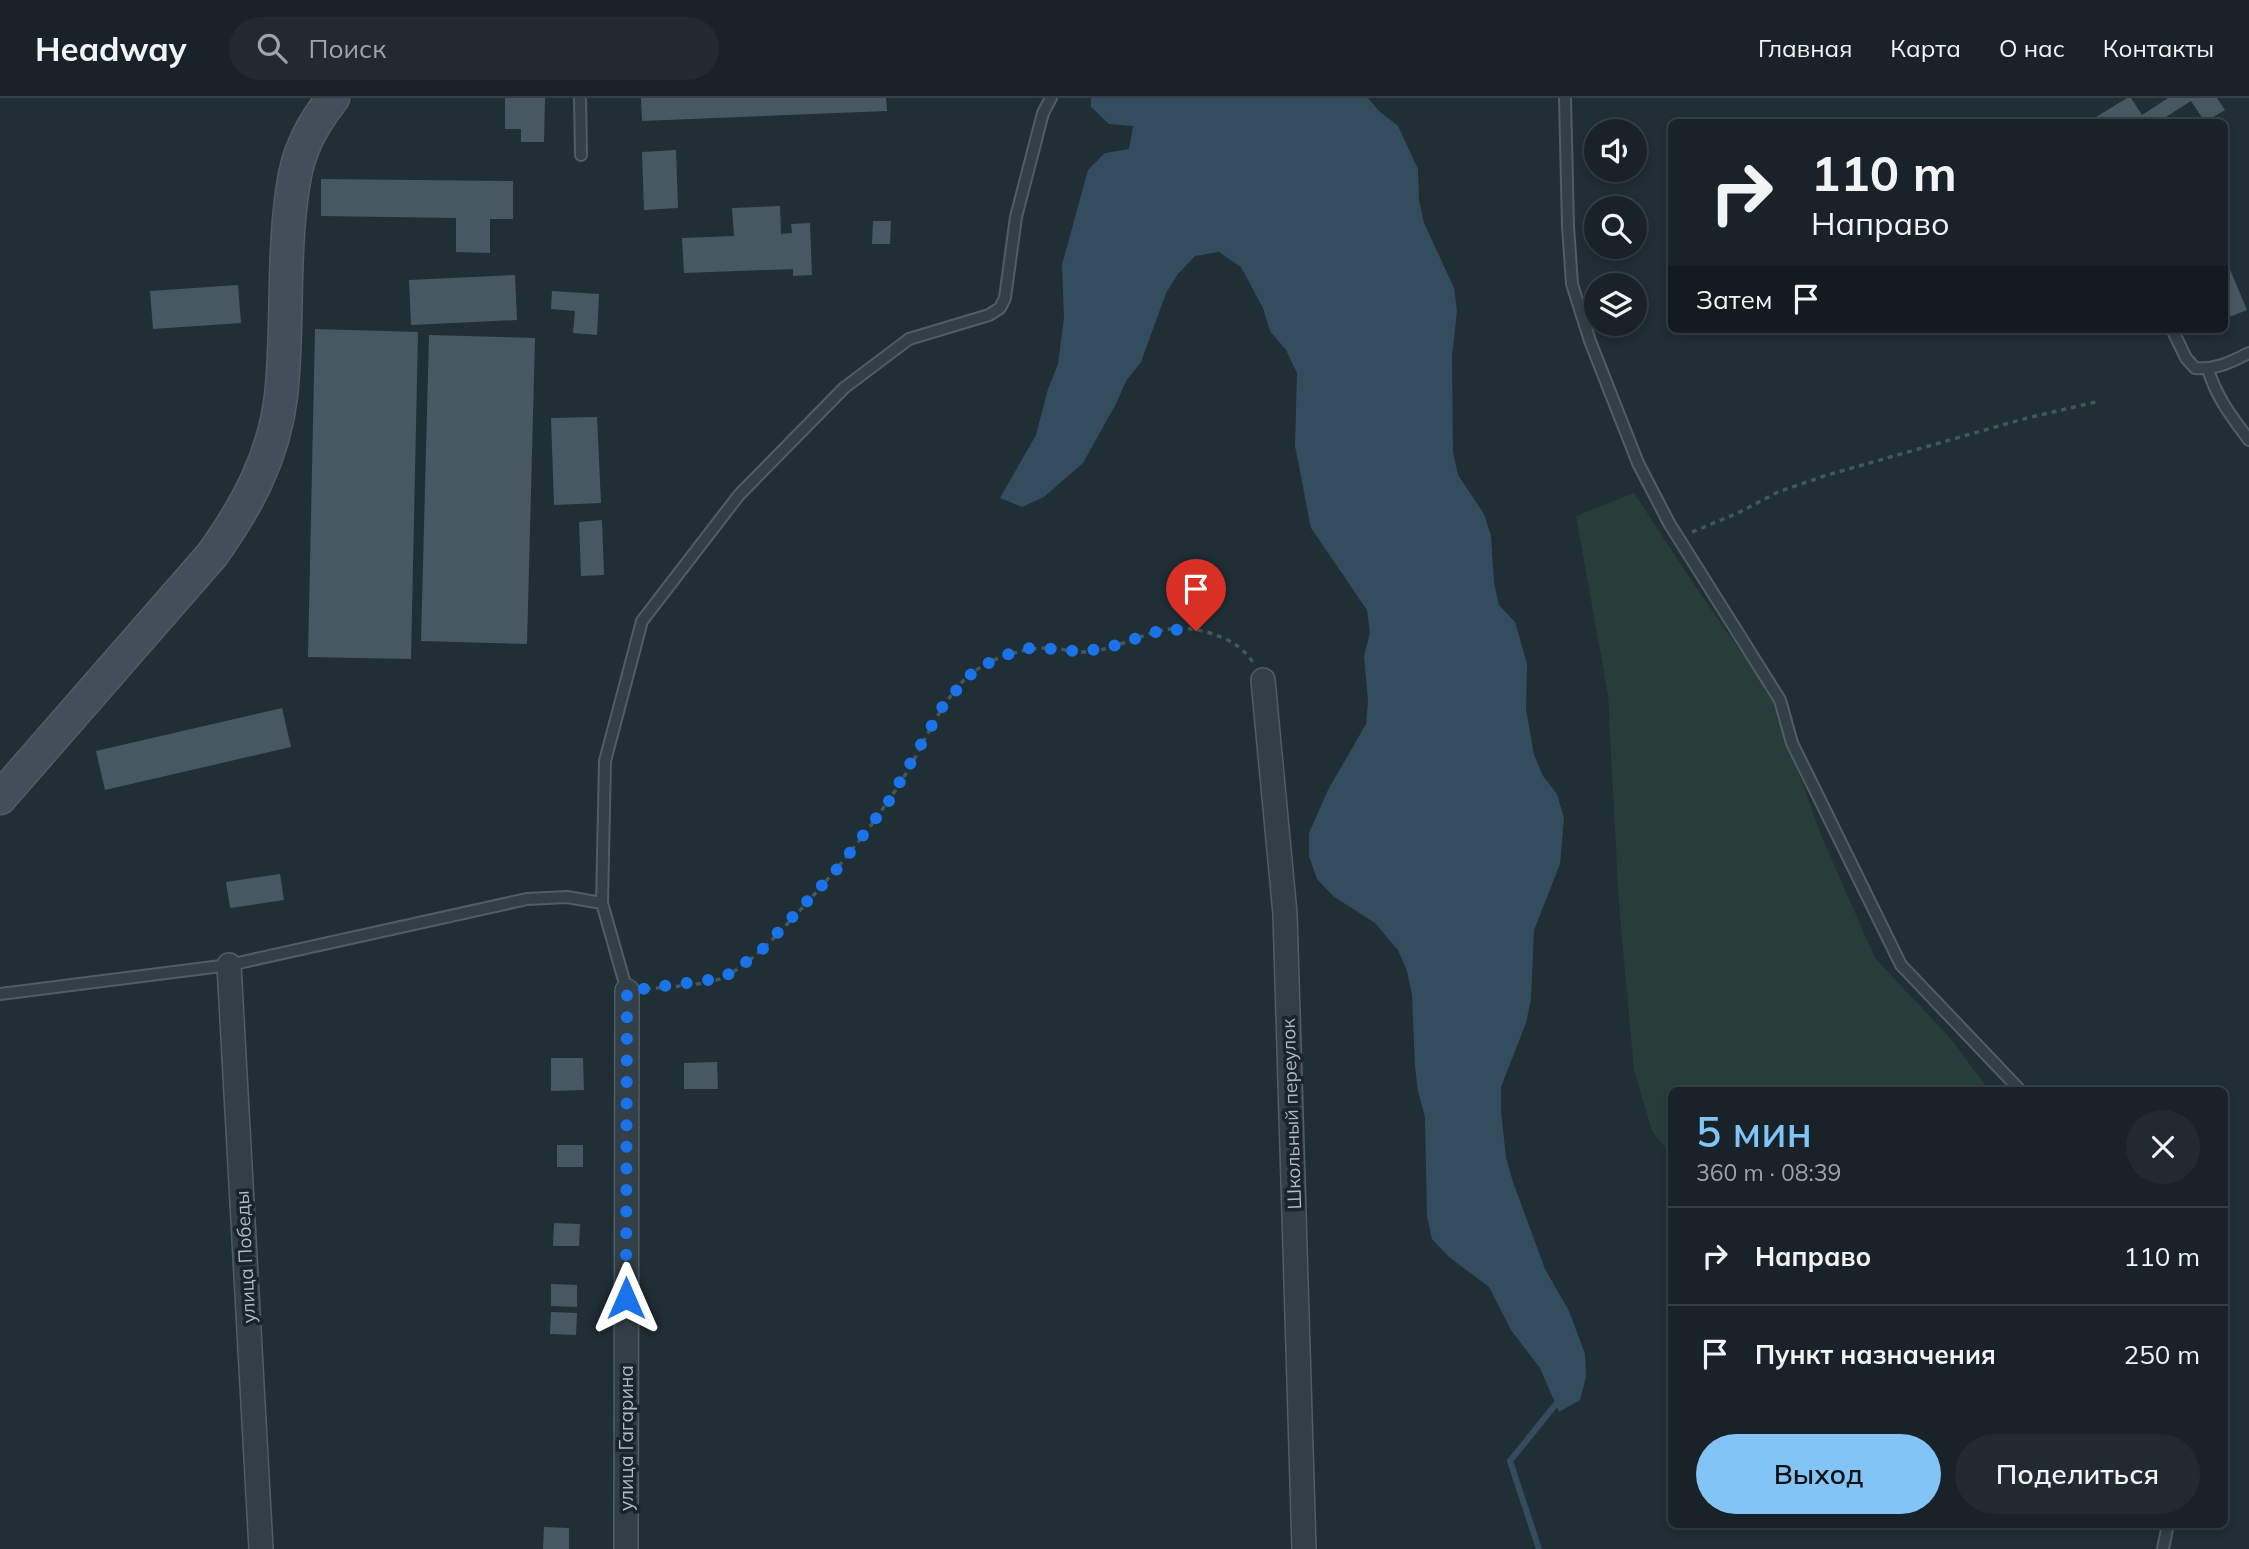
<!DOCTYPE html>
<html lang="ru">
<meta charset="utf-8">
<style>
:root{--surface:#182228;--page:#212a30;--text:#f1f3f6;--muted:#9fa4a8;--line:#363f45;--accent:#81c4f5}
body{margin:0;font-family:Mulish,sans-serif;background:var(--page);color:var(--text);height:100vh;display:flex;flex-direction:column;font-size:26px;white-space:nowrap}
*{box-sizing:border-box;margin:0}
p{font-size:23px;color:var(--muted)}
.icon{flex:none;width:38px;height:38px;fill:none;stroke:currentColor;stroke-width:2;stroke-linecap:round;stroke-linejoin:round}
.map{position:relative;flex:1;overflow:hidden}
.sheet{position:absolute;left:1668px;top:989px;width:560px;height:441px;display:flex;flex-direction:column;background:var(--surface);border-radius:10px;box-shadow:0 4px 10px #0003,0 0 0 2px var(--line)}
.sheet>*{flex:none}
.banner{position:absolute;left:1668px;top:21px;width:560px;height:214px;border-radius:10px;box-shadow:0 4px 10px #0003,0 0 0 2px var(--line);background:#182228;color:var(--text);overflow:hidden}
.tools{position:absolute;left:1584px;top:21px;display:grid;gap:14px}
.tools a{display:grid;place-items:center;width:63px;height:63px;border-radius:50%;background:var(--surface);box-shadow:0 4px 10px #0003,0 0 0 2px var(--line);font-size:35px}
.pin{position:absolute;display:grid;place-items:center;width:60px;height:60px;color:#fff;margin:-72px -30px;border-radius:50% 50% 50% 0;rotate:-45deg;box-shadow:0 0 7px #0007}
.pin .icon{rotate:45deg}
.me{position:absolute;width:77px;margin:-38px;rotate:0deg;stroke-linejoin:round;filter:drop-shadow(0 0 5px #0008)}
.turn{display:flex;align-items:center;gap:24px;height:147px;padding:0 28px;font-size:32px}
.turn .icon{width:91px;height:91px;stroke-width:2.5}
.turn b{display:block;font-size:49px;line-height:60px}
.then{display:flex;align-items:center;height:66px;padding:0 28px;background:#0003;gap:14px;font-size:26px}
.round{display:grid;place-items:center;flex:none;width:74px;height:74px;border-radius:37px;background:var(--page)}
.head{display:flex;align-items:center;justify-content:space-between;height:119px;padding:0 28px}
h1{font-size:42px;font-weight:600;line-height:52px;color:var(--accent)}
.button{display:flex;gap:14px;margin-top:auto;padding:14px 28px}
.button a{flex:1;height:80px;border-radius:42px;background:var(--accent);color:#111;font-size:28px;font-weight:600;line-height:80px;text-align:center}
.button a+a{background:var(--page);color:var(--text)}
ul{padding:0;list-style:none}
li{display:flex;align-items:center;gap:21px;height:98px;padding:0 28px;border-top:2px solid var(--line)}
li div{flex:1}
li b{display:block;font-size:26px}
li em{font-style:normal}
header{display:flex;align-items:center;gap:42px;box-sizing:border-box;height:98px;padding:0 35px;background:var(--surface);border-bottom:2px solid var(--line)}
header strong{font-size:33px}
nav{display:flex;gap:38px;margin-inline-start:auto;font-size:24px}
.search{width:490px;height:63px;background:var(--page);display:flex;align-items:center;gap:18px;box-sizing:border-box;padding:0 24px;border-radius:38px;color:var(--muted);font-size:26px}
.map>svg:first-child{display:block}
.green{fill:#263d39}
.water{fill:#344d5e}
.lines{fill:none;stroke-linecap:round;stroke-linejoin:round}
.stream{stroke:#344d5e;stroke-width:6}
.building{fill:#485862}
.lane-casing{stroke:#515d65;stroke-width:14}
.street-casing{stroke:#515d65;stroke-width:26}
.secondary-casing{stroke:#515d65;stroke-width:35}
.path{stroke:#435857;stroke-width:3.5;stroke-dasharray:5 5;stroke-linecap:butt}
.lane{stroke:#333f47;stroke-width:10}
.street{stroke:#333f47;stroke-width:23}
.secondary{stroke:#424f5a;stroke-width:32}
.route{stroke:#1a73e8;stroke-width:12;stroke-dasharray:0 21.6}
.labels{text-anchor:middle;stroke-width:7;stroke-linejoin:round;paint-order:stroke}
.street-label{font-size:19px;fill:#aebac4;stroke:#19242b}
</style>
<header>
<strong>Headway</strong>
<div class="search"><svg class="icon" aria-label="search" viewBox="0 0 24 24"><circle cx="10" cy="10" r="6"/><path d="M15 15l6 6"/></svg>Поиск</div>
<nav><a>Главная</a><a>Карта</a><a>О нас</a><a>Контакты</a></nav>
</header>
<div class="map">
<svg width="2249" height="1451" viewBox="0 0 2249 1451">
<rect width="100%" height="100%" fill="#202e36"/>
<path class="green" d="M 1634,395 L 1699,494 L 1769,593 L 1821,737 L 1875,860 L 1951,941 L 1989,992 L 1671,992 L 1671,1057 L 1652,1033 L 1634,972 L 1619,808 L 1608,597 L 1576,418 Z"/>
<path class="water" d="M 1091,0 L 1368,0 L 1379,13 L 1398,28 L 1418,71 L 1419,102 L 1424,125 L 1454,190 L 1457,213 L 1452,258 L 1453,354 L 1458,377 L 1484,416 L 1491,438 L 1494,485 L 1499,507 L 1515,524 L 1527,566 L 1526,611 L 1534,657 L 1543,678 L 1557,696 L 1564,720 L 1560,766 L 1534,832 L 1531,901 L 1526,925 L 1501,989 L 1501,1013 L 1506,1060 L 1513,1084 L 1545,1171 L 1569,1213 L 1585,1256 L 1586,1279 L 1580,1302 L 1559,1314 L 1540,1270 L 1511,1232 L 1489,1189 L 1449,1159 L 1432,1141 L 1427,1118 L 1425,1019 L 1418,993 L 1415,968 L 1412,897 L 1407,873 L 1398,852 L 1375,825 L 1333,798 L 1317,781 L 1309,758 L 1309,735 L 1328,692 L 1366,626 L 1368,603 L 1364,558 L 1370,535 L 1367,512 L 1311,430 L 1295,348 L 1297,275 L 1286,252 L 1270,233 L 1263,210 L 1241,169 L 1219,154 L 1195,158 L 1178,176 L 1166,195 L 1141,264 L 1126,283 L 1117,304 L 1083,365 L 1044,399 L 1022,409 L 1000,400 L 1036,337 L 1048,291 L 1058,266 L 1064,220 L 1062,167 L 1088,72 L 1105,55 L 1129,51 L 1133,28 L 1109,26 L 1091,9 Z"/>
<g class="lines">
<path class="stream" d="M 1539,1451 L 1510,1363 L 1560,1301"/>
</g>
<path class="building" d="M 505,0 L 545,0 L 544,44 L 521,44 L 521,31 L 505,31 Z
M 641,0 L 886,0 L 887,13 L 642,23 Z
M 2127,0 L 2131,0 L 2142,17 L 2168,0 L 2217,0 L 2225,12 L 2205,24 L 2191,3 L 2158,24 L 2088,24 Z
M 676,52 L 678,110 L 644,112 L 642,54 Z
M 321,81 L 513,83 L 513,121 L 490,121 L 490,155 L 456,154 L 456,120 L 321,118 Z
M 780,108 L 781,136 L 792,135 L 791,126 L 810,125 L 812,177 L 793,178 L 793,171 L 684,175 L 682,140 L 734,138 L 732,110 Z
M 873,123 L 891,123 L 890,146 L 872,146 Z
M 2224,157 L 2247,212 L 2224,221 Z
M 515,177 L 517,222 L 411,227 L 409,182 Z
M 238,187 L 241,225 L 153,231 L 150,193 Z
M 552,193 L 599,196 L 597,237 L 573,235 L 575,213 L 551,211 Z
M 315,231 L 418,234 L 411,561 L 308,559 Z
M 429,237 L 535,240 L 527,546 L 421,543 Z
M 597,319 L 601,405 L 554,407 L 551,320 Z
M 602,422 L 604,477 L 581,478 L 579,424 Z
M 282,610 L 291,649 L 105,692 L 96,653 Z
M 280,776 L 284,802 L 230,810 L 226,784 Z
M 551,960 L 583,960 L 584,992 L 551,993 Z
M 717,964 L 718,991 L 684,991 L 684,965 Z
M 557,1047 L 583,1047 L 583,1069 L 557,1069 Z
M 554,1125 L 580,1126 L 579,1148 L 553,1148 Z
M 551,1186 L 577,1187 L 577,1209 L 551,1208 Z
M 551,1214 L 577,1215 L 576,1237 L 550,1236 Z
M 544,1429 L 569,1430 L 569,1451 L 543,1451 Z"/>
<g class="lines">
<g class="lane-casing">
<path id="lane" d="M 580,0 L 581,57
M 1565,0 L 1568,128 L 1572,186 L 1590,243 L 1638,365 L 1669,425 L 1780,602 L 1792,645 L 1901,867 L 2020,992
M 2172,231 L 2186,260 L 2195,270 C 2216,272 2231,264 2249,255
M 2208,271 C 2216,299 2232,319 2249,342
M 602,805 L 605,663 L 642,523 L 739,397 L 844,290 L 909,241 L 989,217 L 1000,210 L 1005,200 L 1016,119 L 1043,15 L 1051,0
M 0,896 L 229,867 L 527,801 L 567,799 L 602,805 L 627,893
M 2163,1451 L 2168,1426"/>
</g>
<g class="street-casing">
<path id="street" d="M 1263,582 L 1285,816 L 1304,1451
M 229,867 L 261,1451
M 626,1451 L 627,893"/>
</g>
<g class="secondary-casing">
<path id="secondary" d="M 0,700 L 212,457 C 247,408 274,358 281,298 C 288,236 283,174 290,112 C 292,91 295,69 303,50 C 310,32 322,14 333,0"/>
</g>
<path class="path" d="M 1692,434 L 1738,415 L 1778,394 L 1824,378 L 2027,320 L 2096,304
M 646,891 C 666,889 709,887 725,879 C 756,861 780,834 804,808 C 843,765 880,719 910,669 C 927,639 946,593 975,573 C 998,557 1027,549 1055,550 C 1064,551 1073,555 1082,554 C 1110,554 1136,538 1163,532 C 1193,526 1238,538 1253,565"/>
<use href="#lane" class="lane"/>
<use href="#street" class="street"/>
<use href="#secondary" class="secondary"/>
</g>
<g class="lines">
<path class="route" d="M 626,1200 L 627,893 L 723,880 L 758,856 L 839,769 L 889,703 L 944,606 L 974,573 L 1002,558 L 1030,550 L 1056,551 L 1082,554 L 1113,548 L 1165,531 L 1196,533"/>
</g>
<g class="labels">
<g class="street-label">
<text transform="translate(1291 1016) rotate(-92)" y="7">Школьный переулок</text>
<text transform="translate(245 1159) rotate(-93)" y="7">улица Победы</text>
<text transform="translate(626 1340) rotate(-90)" y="7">улица Гагарина</text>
</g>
</g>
</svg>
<div class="tools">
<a><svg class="icon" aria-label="sound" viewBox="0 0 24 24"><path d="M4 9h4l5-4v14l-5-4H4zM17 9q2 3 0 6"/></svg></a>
<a><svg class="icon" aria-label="search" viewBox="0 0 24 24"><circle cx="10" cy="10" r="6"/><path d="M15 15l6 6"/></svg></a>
<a><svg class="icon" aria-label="layers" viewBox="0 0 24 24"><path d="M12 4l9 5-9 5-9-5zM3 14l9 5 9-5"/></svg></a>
</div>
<div class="pin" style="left:1196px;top:533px;background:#d93025"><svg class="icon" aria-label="arrive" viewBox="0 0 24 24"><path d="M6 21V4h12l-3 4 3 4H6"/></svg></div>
<svg class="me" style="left:626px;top:1200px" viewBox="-20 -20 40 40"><path d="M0-17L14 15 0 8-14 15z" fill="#1a73e8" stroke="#fff" stroke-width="4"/></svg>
<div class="banner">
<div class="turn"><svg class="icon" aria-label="right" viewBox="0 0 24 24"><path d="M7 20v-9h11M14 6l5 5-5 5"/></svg><div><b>110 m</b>Направо</div></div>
<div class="then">Затем<svg class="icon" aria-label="arrive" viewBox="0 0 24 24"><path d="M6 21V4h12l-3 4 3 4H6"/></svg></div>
</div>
<section class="sheet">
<div class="head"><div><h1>5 мин</h1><p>360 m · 08:39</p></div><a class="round"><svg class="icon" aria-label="close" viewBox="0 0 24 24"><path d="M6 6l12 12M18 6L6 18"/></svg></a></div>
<ul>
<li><svg class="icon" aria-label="right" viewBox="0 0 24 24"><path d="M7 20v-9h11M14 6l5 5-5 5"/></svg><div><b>Направо</b></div><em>110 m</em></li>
<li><svg class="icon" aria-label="arrive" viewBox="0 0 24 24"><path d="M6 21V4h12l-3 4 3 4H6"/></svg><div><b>Пункт назначения</b></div><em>250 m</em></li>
</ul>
<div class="button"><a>Выход</a><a>Поделиться</a></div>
</section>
</div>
